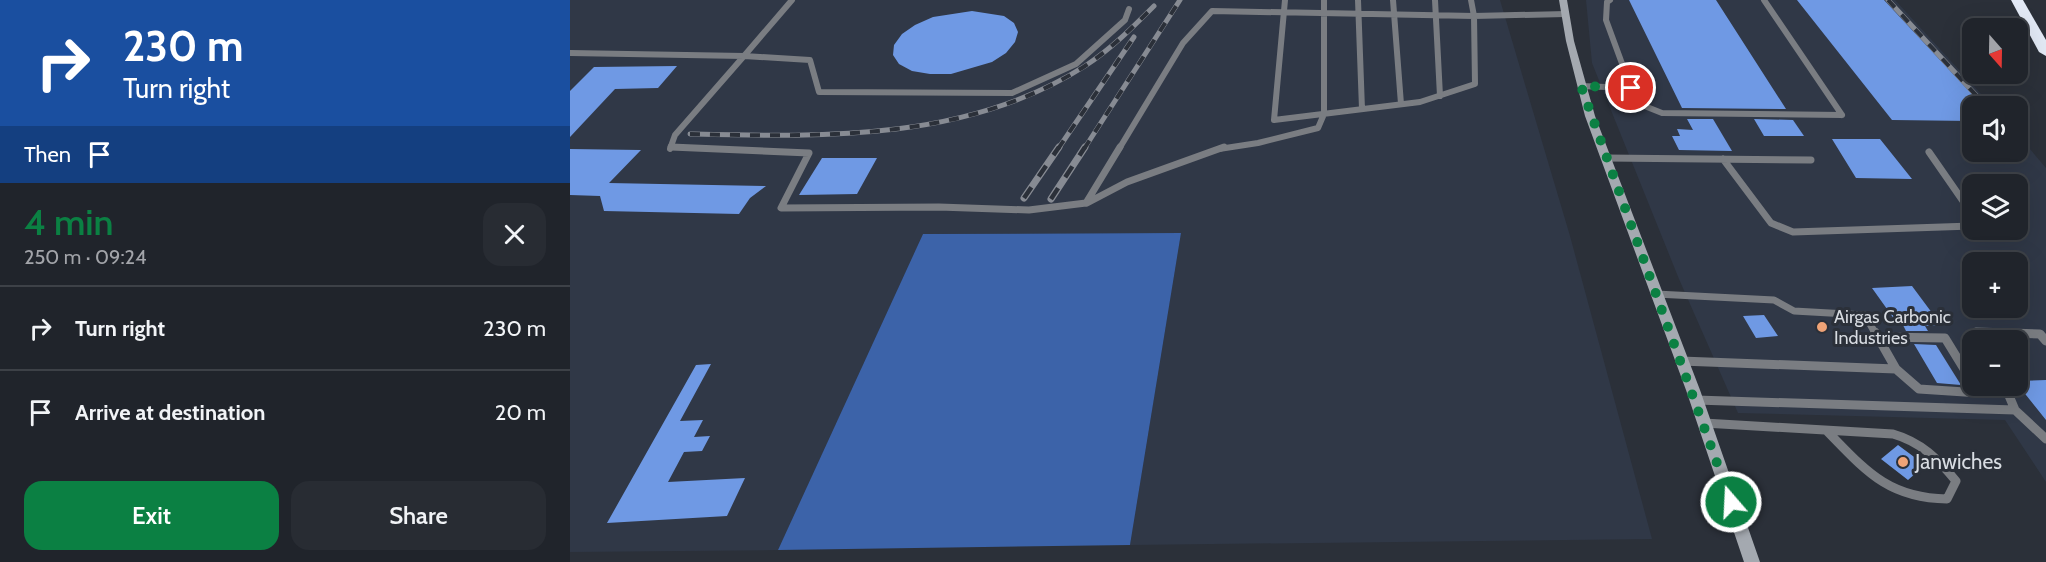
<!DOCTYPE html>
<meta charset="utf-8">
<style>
:root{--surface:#20242b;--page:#282c33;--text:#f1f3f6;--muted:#a2a4a9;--line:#3d4147;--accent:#0b8043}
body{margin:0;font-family:Cabin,sans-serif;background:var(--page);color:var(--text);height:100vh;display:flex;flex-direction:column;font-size:22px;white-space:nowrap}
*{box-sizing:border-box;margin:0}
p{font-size:20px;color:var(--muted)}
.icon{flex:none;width:33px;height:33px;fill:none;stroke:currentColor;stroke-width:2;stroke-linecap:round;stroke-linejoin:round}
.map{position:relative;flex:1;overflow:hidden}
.panel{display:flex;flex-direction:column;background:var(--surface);width:570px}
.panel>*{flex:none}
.guide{background:#1a4fa0;color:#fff;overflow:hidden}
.needle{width:39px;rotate:160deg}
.controls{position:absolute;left:1392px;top:18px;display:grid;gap:12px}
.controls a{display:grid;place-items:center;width:66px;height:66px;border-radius:12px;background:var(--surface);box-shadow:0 6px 24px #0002,0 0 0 2px var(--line);font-size:30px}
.pin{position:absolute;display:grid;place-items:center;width:51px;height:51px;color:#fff;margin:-26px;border:3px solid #fff;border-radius:50%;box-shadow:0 2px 6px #0007}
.me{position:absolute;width:66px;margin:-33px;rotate:341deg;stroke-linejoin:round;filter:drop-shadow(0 0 4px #0008)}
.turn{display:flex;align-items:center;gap:21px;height:126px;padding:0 24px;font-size:27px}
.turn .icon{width:78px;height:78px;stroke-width:2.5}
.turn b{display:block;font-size:42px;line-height:51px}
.then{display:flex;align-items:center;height:57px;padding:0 24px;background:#0003;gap:12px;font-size:22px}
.round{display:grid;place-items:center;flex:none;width:63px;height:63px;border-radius:18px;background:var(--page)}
.summary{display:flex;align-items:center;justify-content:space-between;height:102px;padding:0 24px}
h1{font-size:36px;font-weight:600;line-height:45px;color:var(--accent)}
.cta{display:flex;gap:12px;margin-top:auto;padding:12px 24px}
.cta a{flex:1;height:69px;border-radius:18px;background:var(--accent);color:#fff;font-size:24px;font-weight:600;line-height:69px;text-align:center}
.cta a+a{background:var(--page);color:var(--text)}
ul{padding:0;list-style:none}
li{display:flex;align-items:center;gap:18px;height:84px;padding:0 24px;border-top:2px solid var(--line)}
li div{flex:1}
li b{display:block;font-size:22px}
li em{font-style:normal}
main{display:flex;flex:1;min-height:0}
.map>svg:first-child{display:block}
.built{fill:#303847;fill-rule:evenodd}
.forest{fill:#3c63a9}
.building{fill:#6f99e4}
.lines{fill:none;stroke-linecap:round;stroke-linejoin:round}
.lane-far2{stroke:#7a7d82;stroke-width:6}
.lane-far1{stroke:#7a7d82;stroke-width:7}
.lane{stroke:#7a7d82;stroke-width:9}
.secondary{fill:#a4a9b0;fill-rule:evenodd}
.highway{fill:#e2e9f5;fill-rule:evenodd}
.rail-far1-casing{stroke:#878b93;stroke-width:5}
.rail-casing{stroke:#878b93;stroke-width:7}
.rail-far1{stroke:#2b3039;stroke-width:4;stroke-dasharray:10;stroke-linecap:butt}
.rail{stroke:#2b3039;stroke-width:4.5;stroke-dasharray:13;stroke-linecap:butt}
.route{stroke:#0b8043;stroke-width:10;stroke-dasharray:0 18}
.poi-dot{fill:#efa377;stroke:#2b3039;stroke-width:2}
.labels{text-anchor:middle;stroke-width:6;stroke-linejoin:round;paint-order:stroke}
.poi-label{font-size:18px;fill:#d8dce2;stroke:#2b3039;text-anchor:start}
.near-poi-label{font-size:21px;fill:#d8dce2;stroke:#2b3039;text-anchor:start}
</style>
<main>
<section class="panel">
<div class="guide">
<div class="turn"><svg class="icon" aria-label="right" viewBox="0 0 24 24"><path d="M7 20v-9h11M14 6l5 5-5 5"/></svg><div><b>230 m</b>Turn right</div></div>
<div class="then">Then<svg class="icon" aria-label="arrive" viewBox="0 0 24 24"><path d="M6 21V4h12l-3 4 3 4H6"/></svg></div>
</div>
<div class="summary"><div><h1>4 min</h1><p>250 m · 09:24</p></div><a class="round"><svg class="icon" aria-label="close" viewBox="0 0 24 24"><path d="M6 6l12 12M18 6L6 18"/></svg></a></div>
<ul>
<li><svg class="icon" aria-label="right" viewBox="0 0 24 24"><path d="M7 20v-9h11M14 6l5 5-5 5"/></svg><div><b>Turn right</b></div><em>230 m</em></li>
<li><svg class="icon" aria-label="arrive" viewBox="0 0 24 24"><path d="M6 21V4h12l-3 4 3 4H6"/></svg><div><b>Arrive at destination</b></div><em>20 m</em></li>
</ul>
<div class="cta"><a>Exit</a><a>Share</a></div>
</section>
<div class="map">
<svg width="1476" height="562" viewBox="0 0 1476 562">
<rect width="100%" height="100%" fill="#2b3039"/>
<path class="built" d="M 0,0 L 930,0 L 1000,236 L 1082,539 L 560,545 L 611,233 L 353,234 L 208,550 L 0,552 Z
M 1016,0 L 1325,0 L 1422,106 L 1402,106 L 1402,152 L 1448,152 L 1448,135 L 1476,168 L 1476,482 L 1435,420 L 1168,413 L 1109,279 L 1022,63 ZM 1402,184 L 1448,184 L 1448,230 L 1402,230 ZM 1402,262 L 1448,262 L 1448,308 L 1402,308 ZM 1402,340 L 1448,340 L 1448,386 L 1402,386 Z"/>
<path class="forest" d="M 611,233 L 560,545 L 208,550 L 353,234 Z"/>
<path class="building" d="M 1059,0 L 1146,0 L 1216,109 L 1112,108 Z
M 1227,0 L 1314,0 L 1413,106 L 1402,106 L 1402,121 L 1322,120 Z
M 402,11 L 434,16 L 444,23 L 448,32 L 445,42 L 436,53 L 422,62 L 381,74 L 360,74 L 342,71 L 329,64 L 323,55 L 324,45 L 332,34 L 345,25 L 363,17 Z
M 107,66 L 88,88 L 45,89 L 0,137 L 0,91 L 24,67 Z
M 1117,119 L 1143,119 L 1162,151 L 1109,150 L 1102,136 L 1110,136 L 1107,129 L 1123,130 Z
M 1184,119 L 1223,120 L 1234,136 L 1194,136 Z
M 1262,139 L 1310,139 L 1342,179 L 1286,178 Z
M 0,149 L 71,150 L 39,183 L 196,186 L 180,198 L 169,214 L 34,211 L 30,196 L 0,195 Z
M 252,158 L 307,158 L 287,194 L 229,195 Z
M 1342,286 L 1371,325 L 1355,326 L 1358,331 L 1336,331 L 1332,323 L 1327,323 L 1302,288 Z
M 1194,315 L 1208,336 L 1186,338 L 1173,316 Z
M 1344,344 L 1366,345 L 1391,385 L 1367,383 Z
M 141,364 L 110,421 L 133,420 L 124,437 L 140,436 L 132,451 L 114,452 L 98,482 L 175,478 L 157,516 L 37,523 L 126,365 Z
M 1476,380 L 1476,420 L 1448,385 L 1448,381 Z
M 1328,445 L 1355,465 L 1338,480 L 1311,459 Z"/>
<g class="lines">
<path class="lane-far2" d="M 715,0 L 704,120 L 850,102 L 905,84 L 904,16 L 901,0
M 788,0 L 792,109
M 823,0 L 831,104
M 865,0 L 870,96
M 1194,0 L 1272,115
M 0,53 L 174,56 L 222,0
M 1011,86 L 1061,88 L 1036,20 L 1037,2 L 1040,0
M 1061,88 L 1072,105 L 1092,113 L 1272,115
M 100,149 L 105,135 L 174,56 L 240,60 L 249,92 L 442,93 L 506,64 L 555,20 L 559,9
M 549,149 L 613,43 L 642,11 L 904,16 L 996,14
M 649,149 L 688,143 L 748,128 L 754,114 L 754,0"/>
<path class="lane-far1" d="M 101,147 L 239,153 L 211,208 L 369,207 L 459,210 L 516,203 L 550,147
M 1359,152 L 1402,214
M 1036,158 L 1241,160
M 1153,159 L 1201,223 L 1223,232 L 1402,226
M 517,203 L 557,182 L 654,147
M 1086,294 L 1204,300 L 1224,311 L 1295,315 L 1305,333
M 1407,333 L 1443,333"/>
<path class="lane" d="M 1307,337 L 1375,338 L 1402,382
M 1411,340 L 1406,332 L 1470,334 L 1476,341
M 1111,361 L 1326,369 L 1305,332
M 1326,369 L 1349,389 L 1410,393 L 1405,386
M 1435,386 L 1445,410 L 1476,439
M 1126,400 L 1445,410
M 1134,423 L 1323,434 C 1351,442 1368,459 1386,481 L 1377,499 C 1318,498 1296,471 1257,431"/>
<path class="secondary" d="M 989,0 L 997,0 L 1004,41 L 1025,116 L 1130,390 L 1190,562 L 1174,562 L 1116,390 L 1015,116 L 996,41 Z"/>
<path class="highway" d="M 1441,0 L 1453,0 L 1476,40 L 1476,56 L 1469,52 Z"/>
<g class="rail-far1-casing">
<path id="rail-far1" d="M 1318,0 L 1416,106
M 120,134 C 255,137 397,141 515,66 C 541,49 562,28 584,6
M 488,149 L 564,37
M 514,149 L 610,0"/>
</g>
<g class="rail-casing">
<path id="rail" d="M 454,198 L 489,147
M 481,199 L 515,147"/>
</g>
<use href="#rail-far1" class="rail-far1"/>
<use href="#rail" class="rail"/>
</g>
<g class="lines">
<path class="route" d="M 1061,88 L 1011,86 L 1161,502"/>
</g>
<g class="poi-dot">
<circle cx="1252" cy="327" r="6"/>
<circle cx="1333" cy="462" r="6"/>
</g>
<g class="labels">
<g class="poi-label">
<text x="1264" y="323">Airgas Carbonic<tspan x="1264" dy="21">Industries</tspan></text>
</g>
<g class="near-poi-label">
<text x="1345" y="469">Janwiches</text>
</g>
</g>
</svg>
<div class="controls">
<a><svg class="needle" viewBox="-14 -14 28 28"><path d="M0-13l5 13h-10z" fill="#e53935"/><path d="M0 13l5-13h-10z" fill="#a2a4a9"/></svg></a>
<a><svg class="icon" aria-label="sound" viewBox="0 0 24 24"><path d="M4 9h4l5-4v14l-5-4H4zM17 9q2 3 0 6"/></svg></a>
<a><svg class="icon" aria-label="layers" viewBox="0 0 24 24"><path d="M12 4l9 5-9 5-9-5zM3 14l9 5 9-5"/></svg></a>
<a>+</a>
<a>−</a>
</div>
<div class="pin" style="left:1061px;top:88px;background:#d93025"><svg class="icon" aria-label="arrive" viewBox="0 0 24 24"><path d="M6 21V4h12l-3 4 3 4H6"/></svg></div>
<svg class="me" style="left:1161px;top:502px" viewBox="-20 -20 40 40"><circle r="17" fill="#0b8043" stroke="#fff" stroke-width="3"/><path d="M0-11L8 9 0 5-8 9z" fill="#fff"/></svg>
</div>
</main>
